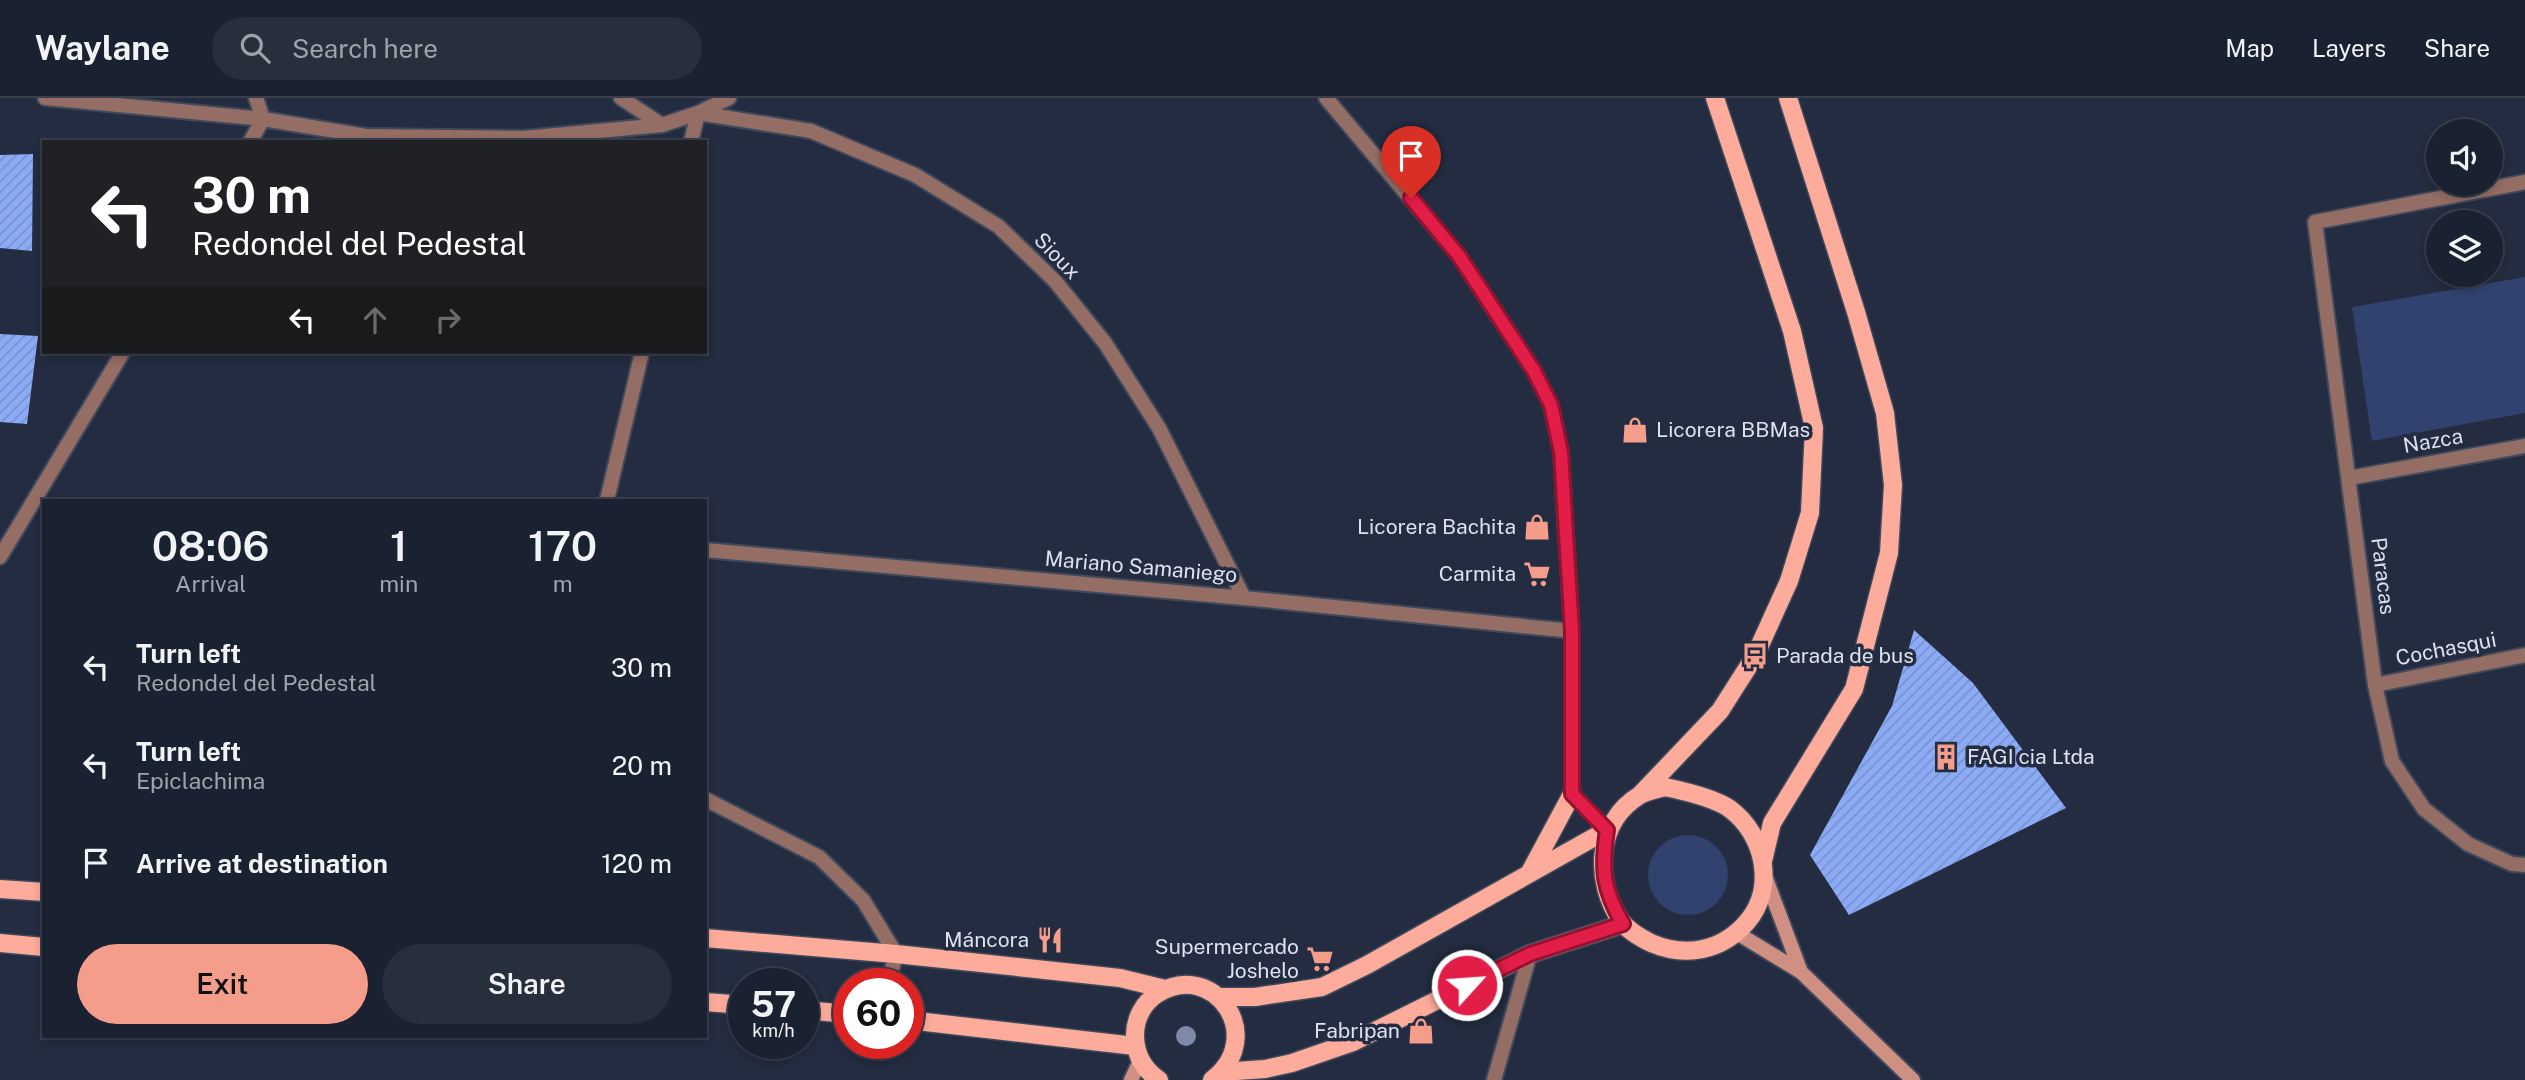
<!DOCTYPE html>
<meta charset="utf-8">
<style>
:root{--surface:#1a2130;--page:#272e3c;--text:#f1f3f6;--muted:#9fa3ab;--line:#383e4c;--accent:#f49d8b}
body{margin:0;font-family:"Public Sans",sans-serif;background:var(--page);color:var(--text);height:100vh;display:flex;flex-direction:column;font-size:26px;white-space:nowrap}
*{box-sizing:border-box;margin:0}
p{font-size:23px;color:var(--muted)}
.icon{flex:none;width:38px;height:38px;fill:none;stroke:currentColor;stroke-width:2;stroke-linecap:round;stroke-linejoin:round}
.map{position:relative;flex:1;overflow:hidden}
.sheet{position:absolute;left:42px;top:401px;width:665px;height:539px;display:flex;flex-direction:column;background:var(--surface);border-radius:0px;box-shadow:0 4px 10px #0003,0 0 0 2px var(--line)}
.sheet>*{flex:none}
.top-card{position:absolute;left:42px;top:42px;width:665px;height:214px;border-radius:0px;box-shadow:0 4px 10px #0003,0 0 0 2px var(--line);background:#202124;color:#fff;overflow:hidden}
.tools{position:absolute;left:2426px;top:21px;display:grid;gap:14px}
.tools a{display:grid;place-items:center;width:77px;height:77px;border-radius:50%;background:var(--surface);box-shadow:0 4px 10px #0003,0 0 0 2px var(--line);font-size:35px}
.speed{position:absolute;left:728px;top:870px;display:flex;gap:14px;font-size:35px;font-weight:700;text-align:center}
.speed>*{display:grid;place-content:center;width:91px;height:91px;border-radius:50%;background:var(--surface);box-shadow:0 4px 10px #0003,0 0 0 2px var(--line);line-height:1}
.speed small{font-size:18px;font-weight:400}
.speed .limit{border:10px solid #d22;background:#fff;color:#111}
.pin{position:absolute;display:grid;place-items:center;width:60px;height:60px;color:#fff;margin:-72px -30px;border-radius:50% 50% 50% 0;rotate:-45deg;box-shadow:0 0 7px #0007}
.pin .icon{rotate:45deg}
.me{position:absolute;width:77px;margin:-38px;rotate:64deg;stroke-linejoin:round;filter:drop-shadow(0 0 5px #0008)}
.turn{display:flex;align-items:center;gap:24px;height:147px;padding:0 35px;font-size:32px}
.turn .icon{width:91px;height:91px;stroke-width:2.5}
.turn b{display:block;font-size:49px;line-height:60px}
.lanes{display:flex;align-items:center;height:66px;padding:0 35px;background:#0003;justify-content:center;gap:35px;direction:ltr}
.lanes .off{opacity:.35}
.eta{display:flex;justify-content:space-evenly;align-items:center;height:119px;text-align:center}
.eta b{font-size:42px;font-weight:600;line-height:49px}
.cta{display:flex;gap:14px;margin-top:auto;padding:14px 35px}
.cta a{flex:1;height:80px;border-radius:42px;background:var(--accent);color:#111;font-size:28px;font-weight:600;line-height:80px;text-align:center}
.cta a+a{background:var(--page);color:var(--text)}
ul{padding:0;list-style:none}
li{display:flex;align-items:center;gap:21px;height:98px;padding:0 35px}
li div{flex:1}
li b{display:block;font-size:26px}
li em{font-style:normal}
header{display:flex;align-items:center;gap:42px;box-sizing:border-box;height:98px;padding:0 35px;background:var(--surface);border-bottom:2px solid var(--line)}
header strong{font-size:33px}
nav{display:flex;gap:38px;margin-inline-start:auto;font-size:24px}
.search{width:490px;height:63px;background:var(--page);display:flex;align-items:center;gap:18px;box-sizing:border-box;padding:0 24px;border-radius:38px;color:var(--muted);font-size:26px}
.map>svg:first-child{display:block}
.park{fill:#31426e}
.building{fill:url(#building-hatch)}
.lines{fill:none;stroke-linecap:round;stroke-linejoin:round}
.street-casing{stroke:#40495c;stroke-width:18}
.secondary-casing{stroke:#40495c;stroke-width:18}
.primary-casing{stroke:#40495c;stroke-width:21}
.street{stroke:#946d64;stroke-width:14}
.secondary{stroke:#cf9083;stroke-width:14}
.primary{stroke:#fdac9b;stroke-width:18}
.tree{fill:#7c8aa8}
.route-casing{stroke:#92132f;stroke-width:18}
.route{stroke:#e11d48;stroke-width:12}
.labels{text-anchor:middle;stroke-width:7;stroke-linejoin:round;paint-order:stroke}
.street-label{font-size:21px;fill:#dbe1ef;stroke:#232c40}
.poi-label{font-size:21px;fill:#dbe1ef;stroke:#232c40;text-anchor:end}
</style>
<header>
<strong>Waylane</strong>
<div class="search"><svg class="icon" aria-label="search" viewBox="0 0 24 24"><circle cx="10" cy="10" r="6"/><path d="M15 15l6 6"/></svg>Search here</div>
<nav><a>Map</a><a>Layers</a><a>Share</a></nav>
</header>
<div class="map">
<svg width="2525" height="982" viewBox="0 0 2525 982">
<defs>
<pattern id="building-hatch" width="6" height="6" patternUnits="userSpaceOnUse" patternTransform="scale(1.75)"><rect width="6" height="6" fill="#8cabf7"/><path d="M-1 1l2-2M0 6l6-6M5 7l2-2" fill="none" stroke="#7a91cb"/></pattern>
</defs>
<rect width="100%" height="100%" fill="#232c40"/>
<path class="park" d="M 2525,179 L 2525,315 L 2372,343 L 2352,209 Z
M1648 777a40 40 0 1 1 80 0a40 40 0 1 1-80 0Z"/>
<path class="building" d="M 33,56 L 32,153 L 0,150 L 0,57 Z
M 44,59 L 44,88 L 42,88 L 40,60 Z
M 0,236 L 38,238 L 27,326 L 0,324 Z
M 1914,532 L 1973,585 L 2066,710 L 1849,817 L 1810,757 L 1892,608 Z"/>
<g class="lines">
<g class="street-casing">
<path id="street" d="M 45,0 L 263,21 L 366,38 L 524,40 L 662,27 L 698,15 L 729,0
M 621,0 L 662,27
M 1326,0 L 1459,158 L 1534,273 L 1551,307 L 1561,354 L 1572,533 L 1572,696 L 1607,732
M 250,44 L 263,21 L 256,0
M 691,44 L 698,15 L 811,33 L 915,77 L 998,128 L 1055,183 L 1105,245 L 1159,330 L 1244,500
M 2525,84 L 2315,124 L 2375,587 L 2392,663 L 2424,711 L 2468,746 L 2512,766 L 2525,767
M 2349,380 L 2525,348
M 607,402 L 642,254
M 705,452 L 1244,500 L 1572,533
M 0,459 L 123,254
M 2375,587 L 2525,557
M 705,701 L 819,759 L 863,802 L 896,856 L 888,886
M 1494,982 L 1530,856"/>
</g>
<g class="secondary-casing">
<path id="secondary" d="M 1765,778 L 1801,874 L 1913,982
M 1737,835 L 1801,874
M 1131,982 L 1140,963"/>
</g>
<g class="primary-casing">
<path id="primary" d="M 1665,689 C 1684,693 1715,700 1730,711 C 1765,737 1776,790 1747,824 C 1722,853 1686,860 1651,845 C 1641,840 1628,833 1621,823 C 1594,784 1595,724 1640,697 C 1647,693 1657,691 1665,689 Z
M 1640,697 L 1720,613 L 1755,558 L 1789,483 L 1810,415 L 1814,330 L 1792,233 L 1715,0
M 1763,763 L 1772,725 L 1854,591 L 1889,455 L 1893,387 L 1885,315 L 1856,214 L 1788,0
M 1529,776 L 1572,696
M 0,791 L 44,794
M 705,840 L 896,856 L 1120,880 L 1165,891
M 0,845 L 44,849
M 1219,899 L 1255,899 L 1322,889 L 1367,867 L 1607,732
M 705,904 L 744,907
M 803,912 L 849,916
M 908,922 L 1135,948
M 1222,974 L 1265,971 L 1292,965 L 1353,944 L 1530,856 L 1623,826
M 1159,982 C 1143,971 1135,957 1135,937 C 1135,921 1143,905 1157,896 C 1214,860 1268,939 1212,982"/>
</g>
<use href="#street" class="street"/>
<use href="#secondary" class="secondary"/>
<use href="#primary" class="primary"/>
</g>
<circle class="tree" cx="1186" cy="938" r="10"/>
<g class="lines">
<g class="route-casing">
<path id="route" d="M 1411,100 L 1459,158 L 1534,273 L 1551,307 L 1561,354 L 1572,533 L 1572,696 L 1607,732 C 1601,772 1603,791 1623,826 L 1530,856 L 1467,887"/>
</g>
<use href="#route" class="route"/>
</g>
<defs>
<g id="shop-bare" transform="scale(2.1)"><path d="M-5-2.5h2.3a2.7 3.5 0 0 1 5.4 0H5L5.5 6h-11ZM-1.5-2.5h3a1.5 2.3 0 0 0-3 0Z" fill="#f49d8b" stroke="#232c40" stroke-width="2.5" paint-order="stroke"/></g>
<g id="supermarket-bare" transform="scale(2.1)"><path d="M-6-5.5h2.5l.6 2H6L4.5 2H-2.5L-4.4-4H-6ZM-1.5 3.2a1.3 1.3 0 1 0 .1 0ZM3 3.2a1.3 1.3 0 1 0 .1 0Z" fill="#f49d8b" stroke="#232c40" stroke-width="2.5" paint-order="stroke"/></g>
<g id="bus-bare" transform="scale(2.1)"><path d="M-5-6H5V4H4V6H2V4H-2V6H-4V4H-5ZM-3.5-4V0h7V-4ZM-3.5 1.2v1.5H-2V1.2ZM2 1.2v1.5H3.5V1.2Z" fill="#f49d8b" stroke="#232c40" stroke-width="2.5" paint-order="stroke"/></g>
<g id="building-bare" transform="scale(2.1)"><path d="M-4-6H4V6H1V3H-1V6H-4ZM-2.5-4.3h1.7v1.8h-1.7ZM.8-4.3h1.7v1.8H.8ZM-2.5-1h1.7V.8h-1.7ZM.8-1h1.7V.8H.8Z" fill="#f49d8b" stroke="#232c40" stroke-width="2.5" paint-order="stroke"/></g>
<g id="restaurant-bare" transform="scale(2.1)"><path d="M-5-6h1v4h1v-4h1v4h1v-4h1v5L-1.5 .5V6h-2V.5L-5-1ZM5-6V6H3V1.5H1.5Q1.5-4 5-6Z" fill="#f49d8b" stroke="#232c40" stroke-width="2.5" paint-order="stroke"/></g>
</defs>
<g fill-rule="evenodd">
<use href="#shop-bare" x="1635" y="332"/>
<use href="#shop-bare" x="1537" y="429"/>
<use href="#supermarket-bare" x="1537" y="476"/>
<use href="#bus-bare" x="1755" y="558"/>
<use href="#building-bare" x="1946" y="659"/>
<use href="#restaurant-bare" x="1050" y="842"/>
<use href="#supermarket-bare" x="1320" y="861"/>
<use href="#shop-bare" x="1421" y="933"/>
</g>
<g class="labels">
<g class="street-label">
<text transform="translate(1057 158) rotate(46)" y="7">Sioux</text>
<text transform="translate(2433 343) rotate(-10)" y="7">Nazca</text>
<text transform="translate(1141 469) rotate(5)" y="7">Mariano Samaniego</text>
<text transform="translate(2383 478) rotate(83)" y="7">Paracas</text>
<text transform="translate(2446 551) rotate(-11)" y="7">Cochasqui</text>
</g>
<g class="poi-label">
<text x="1656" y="339" text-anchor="start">Licorera BBMas</text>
<text x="1516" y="436">Licorera Bachita</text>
<text x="1516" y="483">Carmita</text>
<text x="1776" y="565" text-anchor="start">Parada de bus</text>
<text x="1967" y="666" text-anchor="start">FAGI cia Ltda</text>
<text x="1029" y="849">Máncora</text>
<text x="1299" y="856">Supermercado<tspan x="1299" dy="24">Joshelo</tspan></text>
<text x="1400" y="940">Fabripan</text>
</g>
</g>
</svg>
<div class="tools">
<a><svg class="icon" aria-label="sound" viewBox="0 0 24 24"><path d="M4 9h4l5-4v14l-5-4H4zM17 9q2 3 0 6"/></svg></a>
<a><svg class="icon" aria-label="layers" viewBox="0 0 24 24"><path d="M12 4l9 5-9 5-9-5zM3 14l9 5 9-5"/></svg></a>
</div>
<div class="speed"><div>57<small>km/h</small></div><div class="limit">60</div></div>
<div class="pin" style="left:1411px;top:100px;background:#d93025"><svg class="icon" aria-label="arrive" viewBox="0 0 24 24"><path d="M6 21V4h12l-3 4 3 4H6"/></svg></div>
<svg class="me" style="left:1467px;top:887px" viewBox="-20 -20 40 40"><circle r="17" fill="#e11d48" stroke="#fff" stroke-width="3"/><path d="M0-11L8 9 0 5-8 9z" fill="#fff"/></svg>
<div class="top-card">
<div class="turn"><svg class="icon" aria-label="left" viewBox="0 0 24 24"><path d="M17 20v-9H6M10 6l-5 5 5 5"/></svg><div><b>30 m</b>Redondel del Pedestal</div></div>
<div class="lanes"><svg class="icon" aria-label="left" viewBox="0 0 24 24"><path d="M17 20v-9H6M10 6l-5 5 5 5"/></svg><svg class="icon off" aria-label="ahead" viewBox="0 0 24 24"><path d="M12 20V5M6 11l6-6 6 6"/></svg><svg class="icon off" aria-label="right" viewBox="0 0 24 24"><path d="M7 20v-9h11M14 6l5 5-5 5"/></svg></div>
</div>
<section class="sheet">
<div class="eta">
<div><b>08:06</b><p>Arrival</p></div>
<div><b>1</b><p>min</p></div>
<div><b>170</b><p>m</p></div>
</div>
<ul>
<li><svg class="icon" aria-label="left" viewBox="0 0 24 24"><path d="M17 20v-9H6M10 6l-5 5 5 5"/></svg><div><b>Turn left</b><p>Redondel del Pedestal</p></div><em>30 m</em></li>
<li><svg class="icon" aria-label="left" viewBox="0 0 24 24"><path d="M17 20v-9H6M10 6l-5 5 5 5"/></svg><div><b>Turn left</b><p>Epiclachima</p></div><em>20 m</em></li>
<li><svg class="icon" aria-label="arrive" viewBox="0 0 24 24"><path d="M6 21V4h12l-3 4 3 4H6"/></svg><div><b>Arrive at destination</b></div><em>120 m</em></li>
</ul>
<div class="cta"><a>Exit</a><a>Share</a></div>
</section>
</div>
